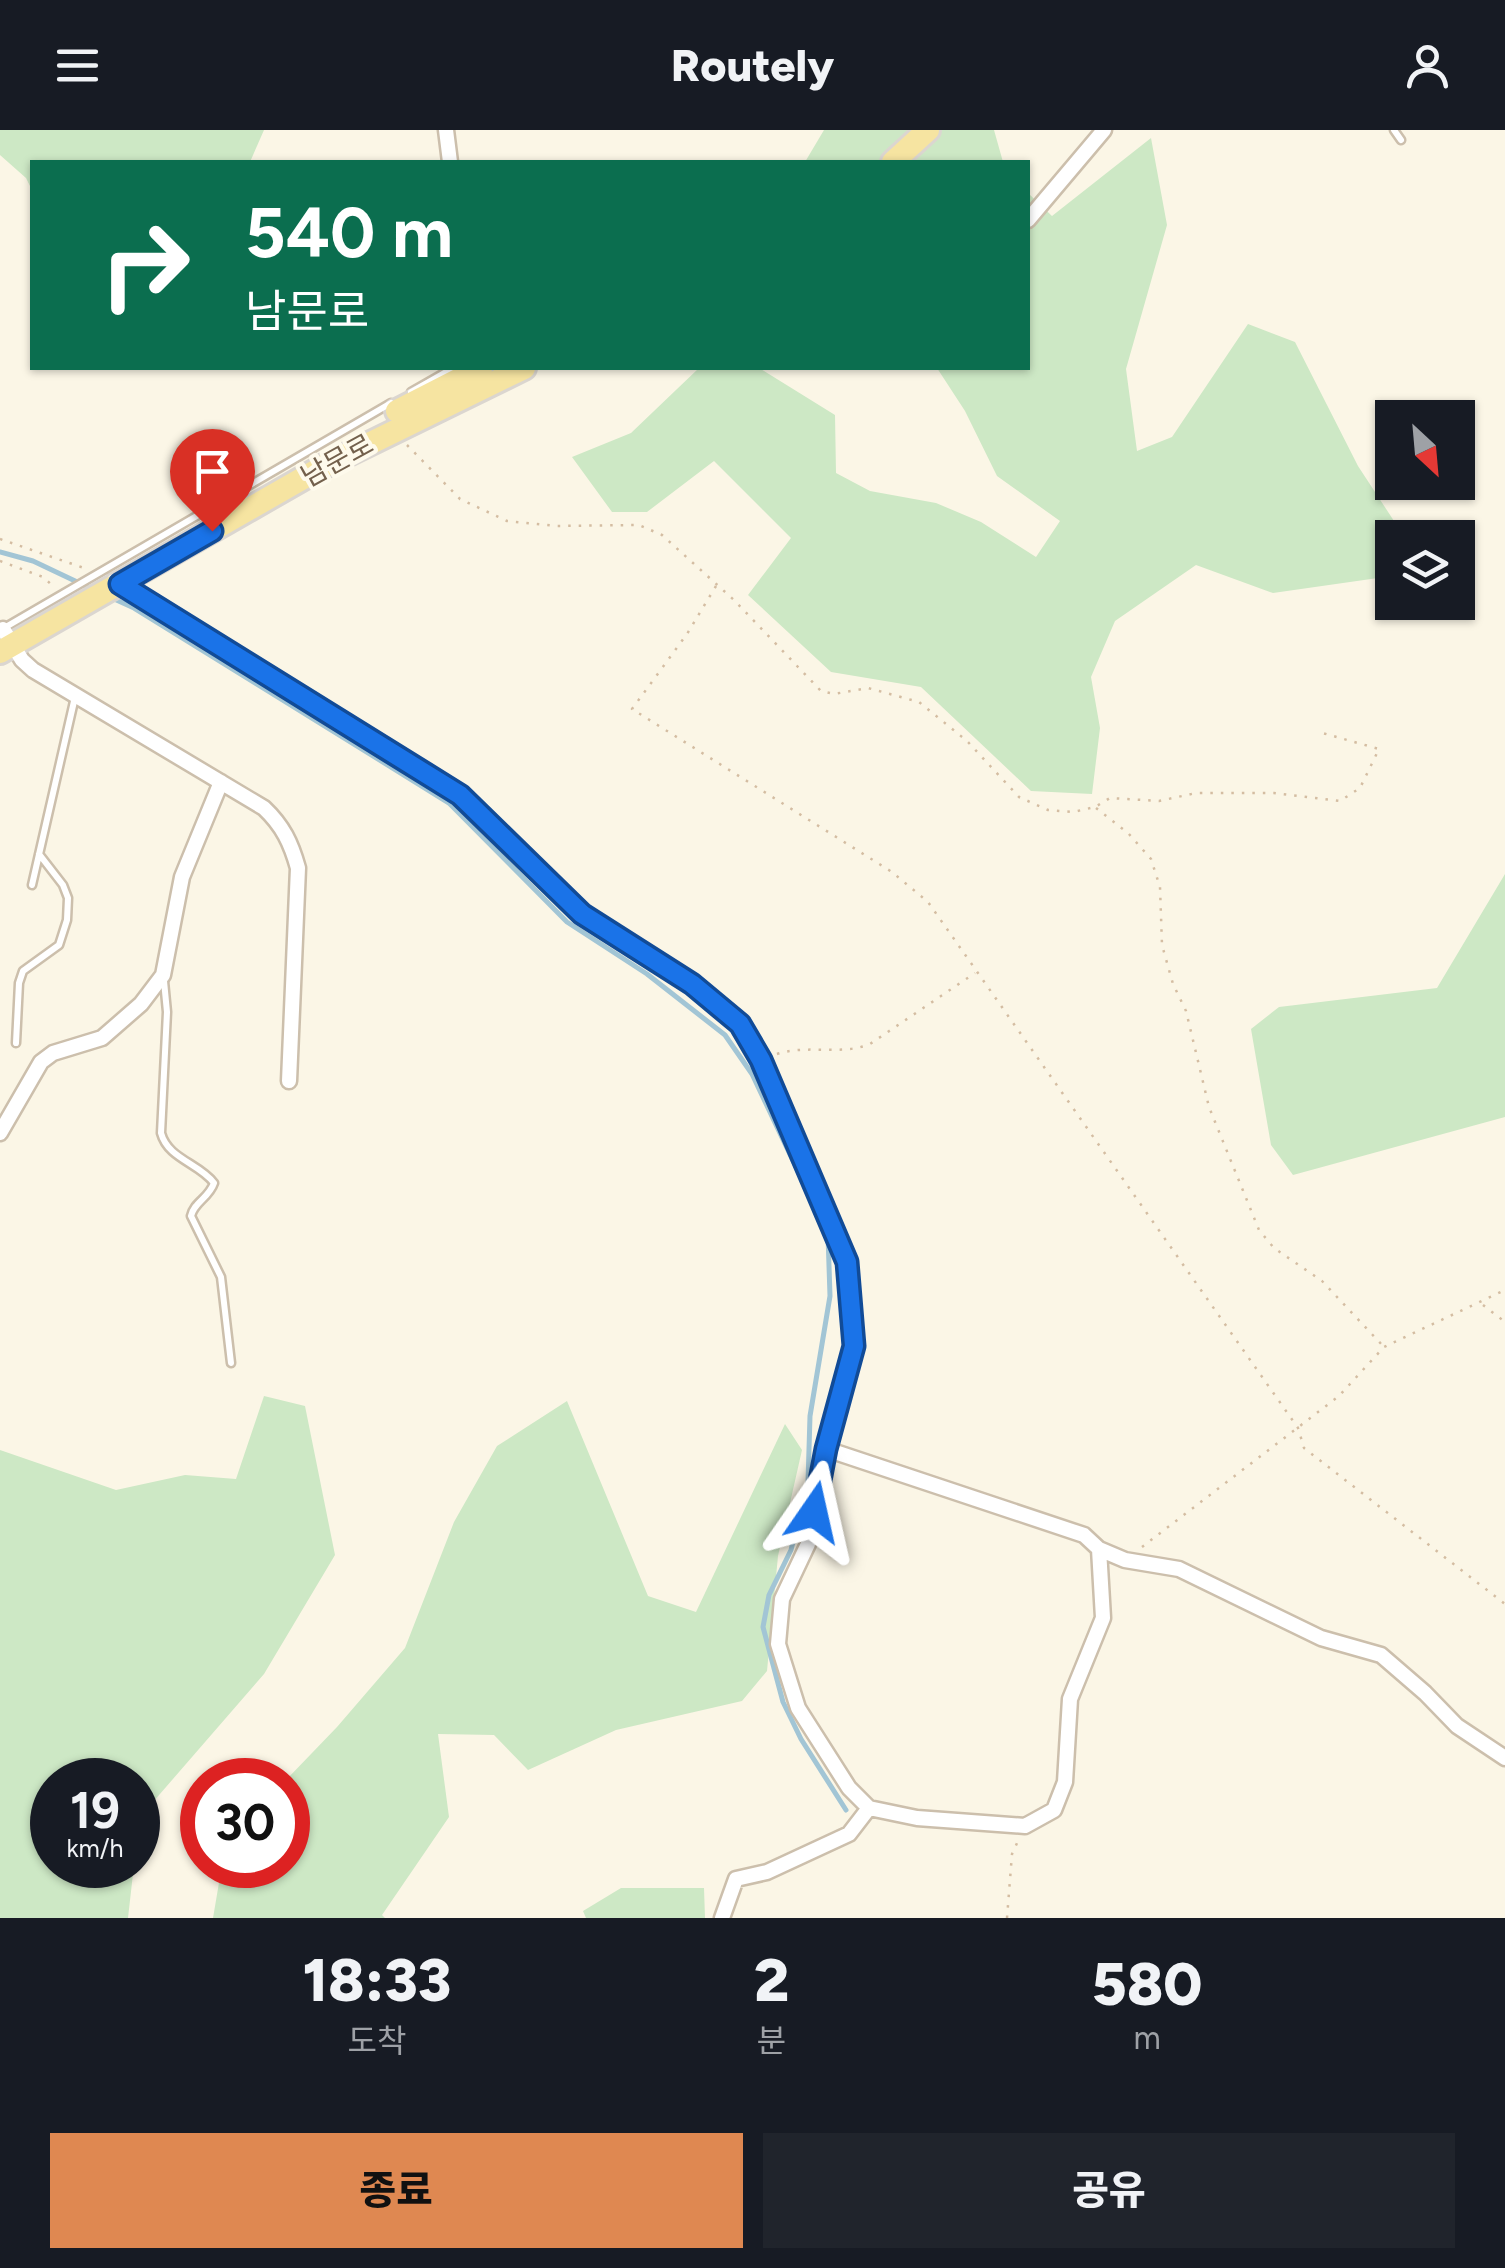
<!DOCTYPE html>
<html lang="ko">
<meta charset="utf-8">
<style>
:root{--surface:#171b24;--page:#20242c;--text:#f1f3f6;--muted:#9ea1a6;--accent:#df8851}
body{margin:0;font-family:Figtree,"Noto Sans KR",sans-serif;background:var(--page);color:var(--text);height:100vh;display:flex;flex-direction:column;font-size:38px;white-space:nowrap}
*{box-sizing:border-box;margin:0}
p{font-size:32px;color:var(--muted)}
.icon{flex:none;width:55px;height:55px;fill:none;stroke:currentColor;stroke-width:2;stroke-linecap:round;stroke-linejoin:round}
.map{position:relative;height:1788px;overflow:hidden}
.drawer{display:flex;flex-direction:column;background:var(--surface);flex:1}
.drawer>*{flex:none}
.guide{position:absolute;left:30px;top:30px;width:1000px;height:210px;border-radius:0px;box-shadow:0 2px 8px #0004;background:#0b6e4f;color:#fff;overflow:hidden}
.needle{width:65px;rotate:154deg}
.buttons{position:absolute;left:1375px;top:270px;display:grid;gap:20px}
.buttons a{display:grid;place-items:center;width:100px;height:100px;border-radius:0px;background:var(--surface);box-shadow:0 2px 8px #0004;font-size:50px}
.speed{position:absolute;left:30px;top:1628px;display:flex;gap:20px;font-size:50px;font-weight:700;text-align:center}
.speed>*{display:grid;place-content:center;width:130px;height:130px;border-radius:50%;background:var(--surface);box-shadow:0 2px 8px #0004;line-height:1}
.speed small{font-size:25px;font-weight:400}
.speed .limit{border:15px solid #d22;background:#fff;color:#111}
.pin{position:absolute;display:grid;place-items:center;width:85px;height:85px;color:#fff;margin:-102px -42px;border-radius:50% 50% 50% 0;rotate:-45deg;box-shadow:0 0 10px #0007}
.pin .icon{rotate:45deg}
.me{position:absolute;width:110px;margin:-55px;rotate:11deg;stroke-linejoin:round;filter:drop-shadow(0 0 8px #0008)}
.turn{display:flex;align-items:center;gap:35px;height:210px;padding:0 50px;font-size:45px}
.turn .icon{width:130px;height:130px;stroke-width:2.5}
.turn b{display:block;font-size:70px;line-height:85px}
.eta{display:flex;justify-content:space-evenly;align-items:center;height:170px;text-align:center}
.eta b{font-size:60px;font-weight:800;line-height:70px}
.primary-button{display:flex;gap:20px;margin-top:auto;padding:20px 50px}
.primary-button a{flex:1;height:115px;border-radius:0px;background:var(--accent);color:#111;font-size:40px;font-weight:800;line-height:115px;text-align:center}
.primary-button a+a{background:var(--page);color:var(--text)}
header{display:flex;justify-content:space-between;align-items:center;height:130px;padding:0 50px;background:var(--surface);font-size:45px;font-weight:800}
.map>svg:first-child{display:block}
.green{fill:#cde8c5}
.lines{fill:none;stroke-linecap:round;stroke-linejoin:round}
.stream{stroke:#a2c5d5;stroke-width:5}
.lane-casing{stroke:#ccbfac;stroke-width:11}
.street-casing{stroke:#ccbfac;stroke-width:19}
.primary-casing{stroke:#dbd6d0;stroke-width:28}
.path{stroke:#d4bda2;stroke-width:2.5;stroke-dasharray:2.5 8;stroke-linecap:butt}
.lane{stroke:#fff;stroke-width:6}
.street{stroke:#fff;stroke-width:14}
.primary{stroke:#f6e4a1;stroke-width:22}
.route-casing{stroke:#114b97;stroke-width:25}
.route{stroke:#1a73e8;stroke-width:18}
.labels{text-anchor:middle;stroke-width:8;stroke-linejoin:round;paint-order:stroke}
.street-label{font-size:28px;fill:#73604c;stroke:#fefaec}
</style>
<header><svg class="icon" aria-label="menu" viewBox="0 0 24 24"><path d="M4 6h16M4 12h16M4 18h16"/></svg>Routely<svg class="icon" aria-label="person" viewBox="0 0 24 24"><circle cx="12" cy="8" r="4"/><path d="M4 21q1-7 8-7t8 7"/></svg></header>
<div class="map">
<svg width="1505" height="1788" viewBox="0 0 1505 1788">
<rect width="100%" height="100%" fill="#fbf6e6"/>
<path class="green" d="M 0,0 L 264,0 L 250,32 L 32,32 L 32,60 L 26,48 L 0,25 Z
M 824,0 L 994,0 L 1003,32 L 805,32 Z
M 1151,8 L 1167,95 L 1126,239 L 1137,321 L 1172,307 L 1248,194 L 1295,212 L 1358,336 L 1394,391 L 1392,446 L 1273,463 L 1196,435 L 1115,491 L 1091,547 L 1100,598 L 1092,664 L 1031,661 L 921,557 L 831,542 L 748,465 L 791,408 L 714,331 L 647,382 L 612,382 L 572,327 L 631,303 L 699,238 L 759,238 L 835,285 L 836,343 L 870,361 L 936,373 L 981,392 L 1036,427 L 1060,391 L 997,346 L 965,281 L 937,238 L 1028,238 L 1028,63 L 1052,86 Z
M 1505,744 L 1505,987 L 1293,1045 L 1271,1015 L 1251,899 L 1279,877 L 1437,858 Z
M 264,1266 L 305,1276 L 335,1425 L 264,1544 L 153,1672 L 138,1723 L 138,1650 L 52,1650 L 52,1735 L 134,1735 L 128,1788 L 0,1788 L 0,1320 L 116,1360 L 185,1345 L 236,1349 Z
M 567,1271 L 648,1466 L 696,1482 L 785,1294 L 802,1320 L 778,1426 L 767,1541 L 742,1571 L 616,1600 L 528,1640 L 494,1605 L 438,1604 L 449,1687 L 382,1785 L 385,1788 L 213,1788 L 222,1735 L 288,1735 L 286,1650 L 337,1597 L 405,1518 L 454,1392 L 497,1316 Z
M 621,1758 L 704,1758 L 705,1788 L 586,1788 L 583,1781 Z"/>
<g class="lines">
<path class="stream" d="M 0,422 L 33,431 L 92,459
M 112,468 L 134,478 L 449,673 L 567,792 L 647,844 L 725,905 L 752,944 L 828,1105 L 830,1166 L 810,1286 L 808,1352 L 791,1420 L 769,1465 L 763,1497 L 783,1572 L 801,1609 L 846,1680"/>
<g class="lane-casing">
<path id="lane" d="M 1394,0 L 1401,10
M 411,262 L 453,238
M 4,498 L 391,273
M 32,755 L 75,567
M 164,851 L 167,882 L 161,1003 C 168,1029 199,1033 214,1053 C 209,1068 194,1072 191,1086 L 221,1147 L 231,1233
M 16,913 L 19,853 L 23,841 L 59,815 L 67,790 L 68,768 L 63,755 L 39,724"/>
</g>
<g class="street-casing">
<path id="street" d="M 446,0 L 450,32
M 1028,90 L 1104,0
M 114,451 L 460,665 L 582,784 L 692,854 L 740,894 L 761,930 L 847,1132 L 854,1216 L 826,1319 L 1084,1405 L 1099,1419 L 1125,1430 L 1179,1439 L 1321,1508 L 1381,1525 L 1425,1563 L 1457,1596 L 1505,1628
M 3,499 L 22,530 L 33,540 L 264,678 C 283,696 291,713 298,738 L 289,951
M 0,1003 L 41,932 L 53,923 L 102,908 L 141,874 L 163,845 L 182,747 L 221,652
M 826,1319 L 808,1414 L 782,1469 L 778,1514 L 798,1578 L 849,1658 L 869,1678 L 917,1688 L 1025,1696 L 1054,1680 L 1065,1652 L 1070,1569 L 1103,1488 L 1099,1419
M 722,1788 L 736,1749 L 767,1742 L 849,1704 L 869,1678"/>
</g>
<g class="primary-casing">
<path id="primary" d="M 893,32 L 928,0
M 397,281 L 481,238
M 0,522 L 326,335 L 524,238"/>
</g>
<path class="path" d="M 407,315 L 460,369 L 507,391 L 557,396 L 639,395 L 662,405 L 734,470 L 821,561 L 834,564 L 868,558 L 919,572 L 967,611 L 1019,667 L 1048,680 L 1073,682 L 1095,677 L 1110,668 L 1159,671 L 1196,663 L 1274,663 L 1340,671 L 1360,658 L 1379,619 L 1319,602
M 0,409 L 84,438
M 0,431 L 43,447 L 53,456
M 716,456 L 687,504 L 632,579 L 892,742 L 928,772 L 1298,1298 L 1304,1318 L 1505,1474
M 1096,678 L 1128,703 L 1151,729 L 1160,757 L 1162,815 L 1173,854 L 1186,881 L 1209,977 L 1259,1100 L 1274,1118 L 1322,1151 L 1384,1217
M 777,924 C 807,914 841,926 870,914 L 975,843
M 1483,1175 L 1505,1192
M 1142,1417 L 1339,1266 L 1384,1217 L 1505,1160
M 1007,1788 L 1012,1724 L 1018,1711"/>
<use href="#lane" class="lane"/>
<use href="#street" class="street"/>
<use href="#primary" class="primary"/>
</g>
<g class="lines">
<g class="route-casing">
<path id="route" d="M 212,401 L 120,454 L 460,665 L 582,784 L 692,854 L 740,894 L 761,930 L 847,1132 L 854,1216 L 826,1319 L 814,1382"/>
</g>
<use href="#route" class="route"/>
</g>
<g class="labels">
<g class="street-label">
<text transform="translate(337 330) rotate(-29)" y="10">남문로</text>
</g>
</g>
</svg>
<div class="buttons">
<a><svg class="needle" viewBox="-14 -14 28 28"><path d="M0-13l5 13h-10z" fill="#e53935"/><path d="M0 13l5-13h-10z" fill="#9ea1a6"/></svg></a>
<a><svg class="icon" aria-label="layers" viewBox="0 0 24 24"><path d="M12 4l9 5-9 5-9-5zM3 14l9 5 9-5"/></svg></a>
</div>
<div class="speed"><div>19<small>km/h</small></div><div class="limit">30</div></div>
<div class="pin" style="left:212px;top:401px;background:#d93025"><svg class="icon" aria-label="arrive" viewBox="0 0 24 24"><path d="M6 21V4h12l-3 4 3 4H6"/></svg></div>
<svg class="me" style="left:814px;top:1382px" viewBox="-20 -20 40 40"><path d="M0-17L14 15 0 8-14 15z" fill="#1a73e8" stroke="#fff" stroke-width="4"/></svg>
<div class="guide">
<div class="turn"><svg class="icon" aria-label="right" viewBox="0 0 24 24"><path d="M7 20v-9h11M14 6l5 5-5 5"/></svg><div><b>540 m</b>남문로</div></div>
</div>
</div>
<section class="drawer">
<div class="eta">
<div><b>18:33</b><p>도착</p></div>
<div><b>2</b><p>분</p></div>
<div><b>580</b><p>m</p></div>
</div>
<div class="primary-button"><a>종료</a><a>공유</a></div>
</section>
